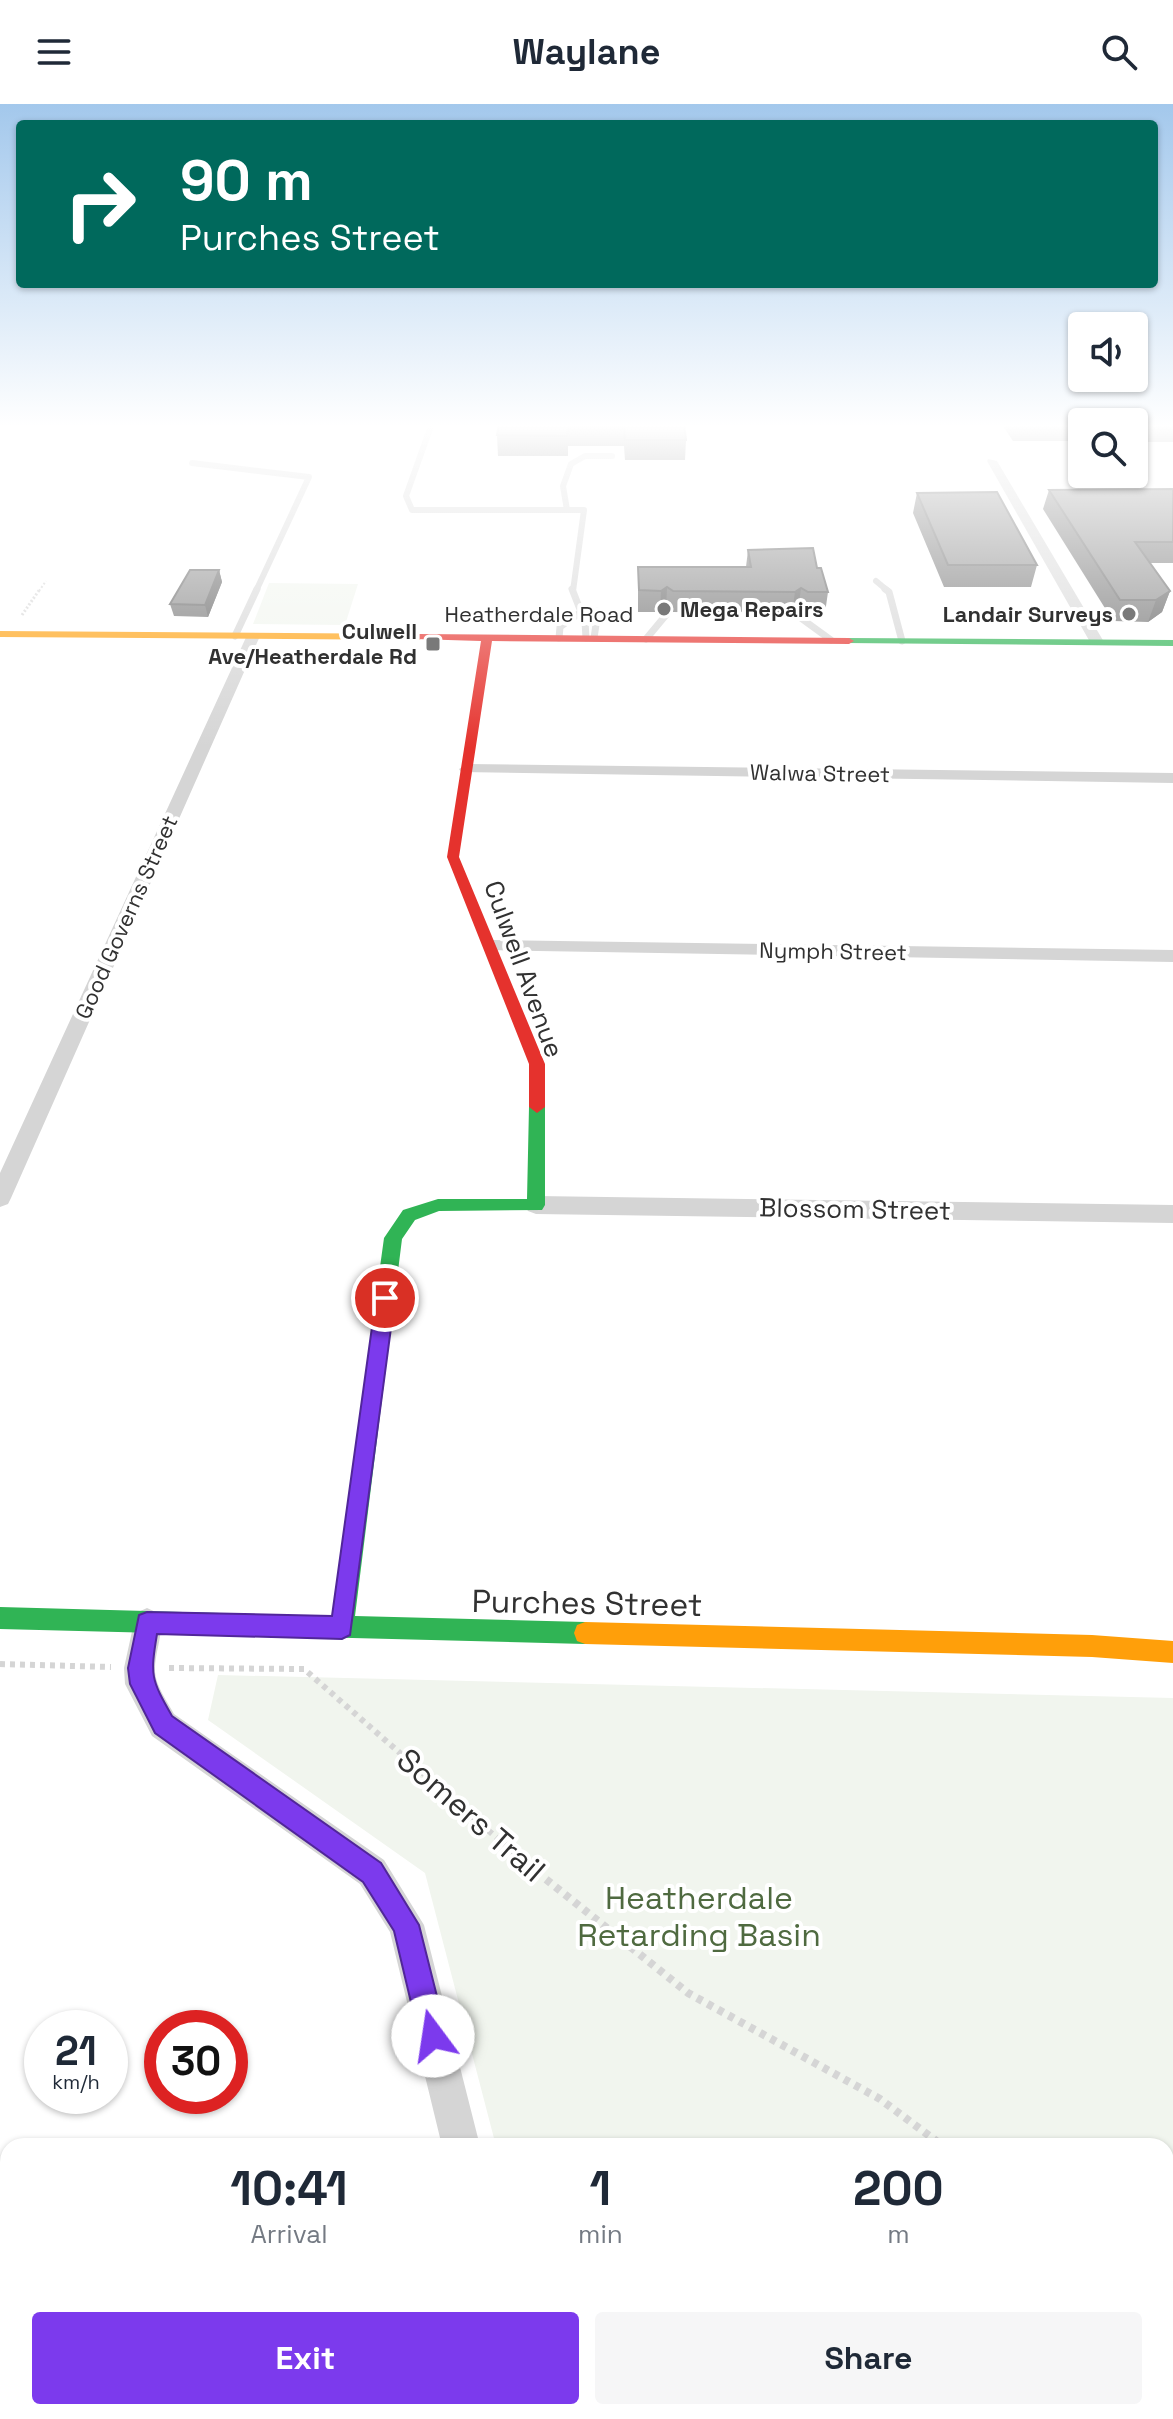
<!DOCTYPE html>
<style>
:root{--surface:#fff;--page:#f6f6f7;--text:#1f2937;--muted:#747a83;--accent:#7c3aed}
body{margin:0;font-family:"Space Grotesk",sans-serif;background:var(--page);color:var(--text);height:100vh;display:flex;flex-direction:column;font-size:30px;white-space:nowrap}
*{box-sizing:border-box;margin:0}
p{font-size:26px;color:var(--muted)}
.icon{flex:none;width:44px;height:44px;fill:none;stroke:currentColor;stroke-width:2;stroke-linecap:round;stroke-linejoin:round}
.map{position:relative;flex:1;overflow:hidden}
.side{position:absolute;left:0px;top:2034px;width:1174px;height:282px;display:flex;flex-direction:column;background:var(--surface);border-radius:24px 24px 0 0;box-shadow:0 2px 6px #0004}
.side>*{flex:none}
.banner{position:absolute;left:16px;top:16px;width:1142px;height:168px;border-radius:8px;box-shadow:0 2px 6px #0004;background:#00695c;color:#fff;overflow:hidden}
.controls{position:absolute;left:1068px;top:208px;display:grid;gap:16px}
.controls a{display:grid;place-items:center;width:80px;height:80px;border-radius:8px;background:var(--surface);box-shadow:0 2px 6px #0004;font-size:40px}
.speed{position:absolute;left:24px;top:1906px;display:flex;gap:16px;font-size:40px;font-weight:700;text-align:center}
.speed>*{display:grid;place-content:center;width:104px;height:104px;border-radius:50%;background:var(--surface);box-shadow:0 2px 6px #0004;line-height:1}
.speed small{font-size:20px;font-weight:400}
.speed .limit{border:12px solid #d22;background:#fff;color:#111}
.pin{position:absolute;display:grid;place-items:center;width:68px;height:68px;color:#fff;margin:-34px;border:4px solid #fff;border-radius:50%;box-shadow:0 2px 8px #0007}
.me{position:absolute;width:88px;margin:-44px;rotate:346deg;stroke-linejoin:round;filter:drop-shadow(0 0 6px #0008)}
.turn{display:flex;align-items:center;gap:28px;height:168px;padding:0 32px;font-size:36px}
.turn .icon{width:104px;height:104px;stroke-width:2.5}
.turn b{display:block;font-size:56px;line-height:68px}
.eta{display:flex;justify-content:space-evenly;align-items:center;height:136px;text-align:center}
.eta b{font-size:48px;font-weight:800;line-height:56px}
.cta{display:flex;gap:16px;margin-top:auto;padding:16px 32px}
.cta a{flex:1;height:92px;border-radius:8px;background:var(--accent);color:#fff;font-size:32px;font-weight:800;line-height:92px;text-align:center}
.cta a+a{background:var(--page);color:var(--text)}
header{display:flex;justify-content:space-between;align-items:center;height:104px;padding:0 32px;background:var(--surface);font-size:36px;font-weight:800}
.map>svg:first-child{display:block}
.green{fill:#f1f5ee}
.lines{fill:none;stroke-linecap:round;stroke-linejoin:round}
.path-far3{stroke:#d5d5d5;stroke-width:2;stroke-dasharray:2 2;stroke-linecap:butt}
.path-far2{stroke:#d5d5d5;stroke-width:3;stroke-dasharray:2 2;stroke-linecap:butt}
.path-far1{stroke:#d5d5d5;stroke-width:6;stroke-dasharray:5 5;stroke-linecap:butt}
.path{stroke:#d5d5d5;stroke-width:8;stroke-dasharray:6 6;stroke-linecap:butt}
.lane-far1{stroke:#d5d5d5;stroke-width:6}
.lane{stroke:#d5d5d5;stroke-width:7}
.street{fill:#d5d5d5;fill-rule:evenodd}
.fast{fill:#30b455;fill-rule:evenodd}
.slow{fill:#ff9f0a;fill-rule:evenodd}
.jam{fill:#e5322d;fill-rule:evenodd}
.wall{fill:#6e6e6e}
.shaded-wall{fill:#5a5a5a}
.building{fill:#808080;stroke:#5a5a5a;stroke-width:2}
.route{fill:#7c3aed;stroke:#51269a;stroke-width:2}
.poi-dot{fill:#797979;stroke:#fff;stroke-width:3}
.labels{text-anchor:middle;stroke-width:8;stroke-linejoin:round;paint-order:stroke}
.far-poi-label{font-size:22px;font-weight:bold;fill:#313131;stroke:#fff;text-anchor:end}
.far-street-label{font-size:22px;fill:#313131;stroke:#fff}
.street-label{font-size:26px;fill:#313131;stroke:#fff}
.near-street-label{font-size:32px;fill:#313131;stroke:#fff}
.near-park-label{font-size:32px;fill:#4f6a40;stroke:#fff}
</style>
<header><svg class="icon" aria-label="menu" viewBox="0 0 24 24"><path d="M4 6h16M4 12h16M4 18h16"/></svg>Waylane<svg class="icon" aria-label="search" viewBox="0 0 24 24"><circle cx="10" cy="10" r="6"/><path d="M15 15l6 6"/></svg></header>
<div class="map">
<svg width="1173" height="2315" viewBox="0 0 1173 2315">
<rect width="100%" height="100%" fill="#fff"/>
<path class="green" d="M 269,479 L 358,480 L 345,521 L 253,520 Z
M 218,1571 L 1173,1594 L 1173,2101 L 1166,2135 L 1166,2042 L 496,2042 L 425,1769 L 208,1616 Z
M 1166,2145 L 1173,2148 L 1173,2315 L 568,2315 L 565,2310 L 1166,2308 Z"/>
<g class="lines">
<path class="path-far3" d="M 39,487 L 46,477"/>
<path class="path-far2" d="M 22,511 L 40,485"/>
<path class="path-far1" d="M 0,1560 L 111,1563
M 169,1564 L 304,1565 L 521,1755"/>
<path class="path" d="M 518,1753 L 688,1889 L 880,1995 L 943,2042
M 1166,2188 L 1173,2191
M 1046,2315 L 1047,2308"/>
<path class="lane-far1" d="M 432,319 L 406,392 L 412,406 L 584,406 L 573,487
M 192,359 L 309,373 L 256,487
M 567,406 L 563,382 L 571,360 L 585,352 L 612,352
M 876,477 L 888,487"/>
<path class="lane" d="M 572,485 L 585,518 L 586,534
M 885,485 L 889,488 L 902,537
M 798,512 L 831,536
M 235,532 L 257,485
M 559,534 L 560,523 L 581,508
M 594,534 L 598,507
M 646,535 L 666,511"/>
<path class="street" d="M 988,355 L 997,357 L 1104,538 L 1102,541 L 1090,538 L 987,357 Z
M 248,529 L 260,532 L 11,1094 L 8,1100 L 0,1103 L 0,1069 Z
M 467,660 L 1173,669 L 1173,679 L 461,668 L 459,665 Z
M 492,836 L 1173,846 L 1173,858 L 485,846 L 483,842 L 485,838 Z
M 536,1092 L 1173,1101 L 1173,1119 L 536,1110 L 528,1107 L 524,1101 L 528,1095 Z
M 147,1504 L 158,1509 C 166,1528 154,1547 155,1568 C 156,1582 167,1597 174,1610 L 384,1756 L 424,1821 L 480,2042 L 442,2042 L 390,1828 L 360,1780 L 152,1632 L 125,1580 L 124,1564 L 136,1509 Z
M 506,2308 L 550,2308 L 552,2315 L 508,2315 Z"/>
<path class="fast" d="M 849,534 L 1173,536 L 1173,542 L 845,539 L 845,535 Z
M 537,997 L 545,1003 L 545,1101 L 542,1106 L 439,1107 L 415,1116 L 402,1135 L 355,1512 L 585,1518 L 593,1521 L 596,1529 L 593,1537 L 585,1540 L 0,1525 L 0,1503 L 332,1512 L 384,1134 L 403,1106 L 438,1095 L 527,1095 L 529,1003 Z"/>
<path class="slow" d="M 0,527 L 419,530 L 424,533 L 419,536 L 0,533 Z
M 585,1518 L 1092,1531 L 1173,1537 L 1173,1559 L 1092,1553 L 585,1540 L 577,1537 L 574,1529 L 577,1521 Z"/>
<path class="jam" d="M 419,530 L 849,534 L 854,537 L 849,540 L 492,537 L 459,753 L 545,960 L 545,1003 L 537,1009 L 529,1003 L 529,960 L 447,753 L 481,537 L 415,535 L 415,531 Z"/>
</g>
<path class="wall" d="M 499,319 L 684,319 L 686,336 L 685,356 L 625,356 L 624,342 L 568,342 L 568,352 L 498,352 L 497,331 Z
M 1001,319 L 1082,319 L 1082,337 L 1013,337 Z
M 1134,319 L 1173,319 L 1173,338 L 1134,338 Z
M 1173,385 L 1173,459 L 1150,459 L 1170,487 L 1162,508 L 1148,518 L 1113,517 L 1043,405 L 1049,386 Z
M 917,389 L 1037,461 L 1031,483 L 944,483 L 913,409 Z
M 748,446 L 817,464 L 828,488 L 825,509 L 805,509 L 798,506 L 792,509 L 672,508 L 666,505 L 660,508 L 638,508 L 638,463 L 746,463 Z
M 219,466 L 222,478 L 208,513 L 174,512 L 170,500 Z"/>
<path class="shaded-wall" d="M 219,466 L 222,478 L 208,513 L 205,501 Z
M 667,483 L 666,505 L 660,508 L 661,487 Z
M 801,484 L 798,506 L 792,509 L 795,488 Z
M 1170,487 L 1162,508 L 1148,518 L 1156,496 Z"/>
<path class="building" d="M 499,319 L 684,319 L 686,336 L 625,336 L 624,322 L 568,322 L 567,332 L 497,331 Z
M 1173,385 L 1173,438 L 1135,438 L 1170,487 L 1156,496 L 1120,496 L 1049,386 Z
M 997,388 L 1037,461 L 948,461 L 917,389 Z
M 813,444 L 817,464 L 821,464 L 828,488 L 808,488 L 801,484 L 795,488 L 673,487 L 667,483 L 661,487 L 639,486 L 638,463 L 751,463 L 748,446 Z
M 190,466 L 219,466 L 205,501 L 170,500 Z"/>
<linearGradient id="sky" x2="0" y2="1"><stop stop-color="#a3c8ec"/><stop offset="0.5" stop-color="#fff"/><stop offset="1" stop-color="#fff" stop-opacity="0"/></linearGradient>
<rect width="1173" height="644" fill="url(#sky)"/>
<path class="route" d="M 385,1187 L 392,1189 L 395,1194 L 350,1531 L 342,1535 L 157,1530 C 150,1572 151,1575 172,1612 L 381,1759 L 419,1821 L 447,1932 L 443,1941 L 433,1946 L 424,1941 L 419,1932 L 394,1827 L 363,1778 L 155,1629 L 130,1580 L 128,1564 L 139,1511 L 147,1508 L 332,1512 L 376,1194 L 379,1189 Z"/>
<g class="poi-dot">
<circle cx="664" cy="505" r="8"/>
<circle cx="1129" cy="510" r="8"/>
<rect x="425" y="532" width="16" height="16" rx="4"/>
</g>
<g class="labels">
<g class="far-poi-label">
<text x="680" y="513" text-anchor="start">Mega Repairs</text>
<text x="1113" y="518">Landair Surveys</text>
<text x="417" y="535">Culwell<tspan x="417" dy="25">Ave/Heatherdale Rd</tspan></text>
</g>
<g class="far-street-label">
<text x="539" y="518">Heatherdale Road</text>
<text transform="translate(820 669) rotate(1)" y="8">Walwa Street</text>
<text transform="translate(126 813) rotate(-66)" y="8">Good Governs Street</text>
<text transform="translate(833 847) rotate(1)" y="8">Nymph Street</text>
</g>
<g class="street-label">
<text transform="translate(524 865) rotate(70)" y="9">Culwell Avenue</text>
<text transform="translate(855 1105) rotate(1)" y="9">Blossom Street</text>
</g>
<g class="near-street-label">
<text transform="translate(587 1499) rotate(1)" y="11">Purches Street</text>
<text transform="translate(471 1711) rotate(41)" y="11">Somers Trail</text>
</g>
<g class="near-park-label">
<text x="699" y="1805">Heatherdale<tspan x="699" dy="37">Retarding Basin</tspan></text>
</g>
</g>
</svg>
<div class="controls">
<a><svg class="icon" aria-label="sound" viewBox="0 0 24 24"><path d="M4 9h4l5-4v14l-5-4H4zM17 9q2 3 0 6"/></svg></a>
<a><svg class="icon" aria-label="search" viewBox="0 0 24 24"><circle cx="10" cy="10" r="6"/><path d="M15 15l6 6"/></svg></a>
</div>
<div class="speed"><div>21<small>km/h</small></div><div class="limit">30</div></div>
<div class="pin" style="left:385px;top:1194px;background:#d93025"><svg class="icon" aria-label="arrive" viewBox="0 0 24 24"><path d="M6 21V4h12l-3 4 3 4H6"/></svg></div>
<svg class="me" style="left:433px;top:1932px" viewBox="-20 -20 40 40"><circle r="19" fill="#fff"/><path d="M0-13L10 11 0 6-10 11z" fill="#7c3aed"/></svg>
<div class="banner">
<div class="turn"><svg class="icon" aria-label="right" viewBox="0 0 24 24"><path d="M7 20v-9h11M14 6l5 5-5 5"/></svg><div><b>90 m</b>Purches Street</div></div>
</div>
<section class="side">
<div class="eta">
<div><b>10:41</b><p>Arrival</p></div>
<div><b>1</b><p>min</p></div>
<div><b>200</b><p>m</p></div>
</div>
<div class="cta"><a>Exit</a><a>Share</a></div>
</section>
</div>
